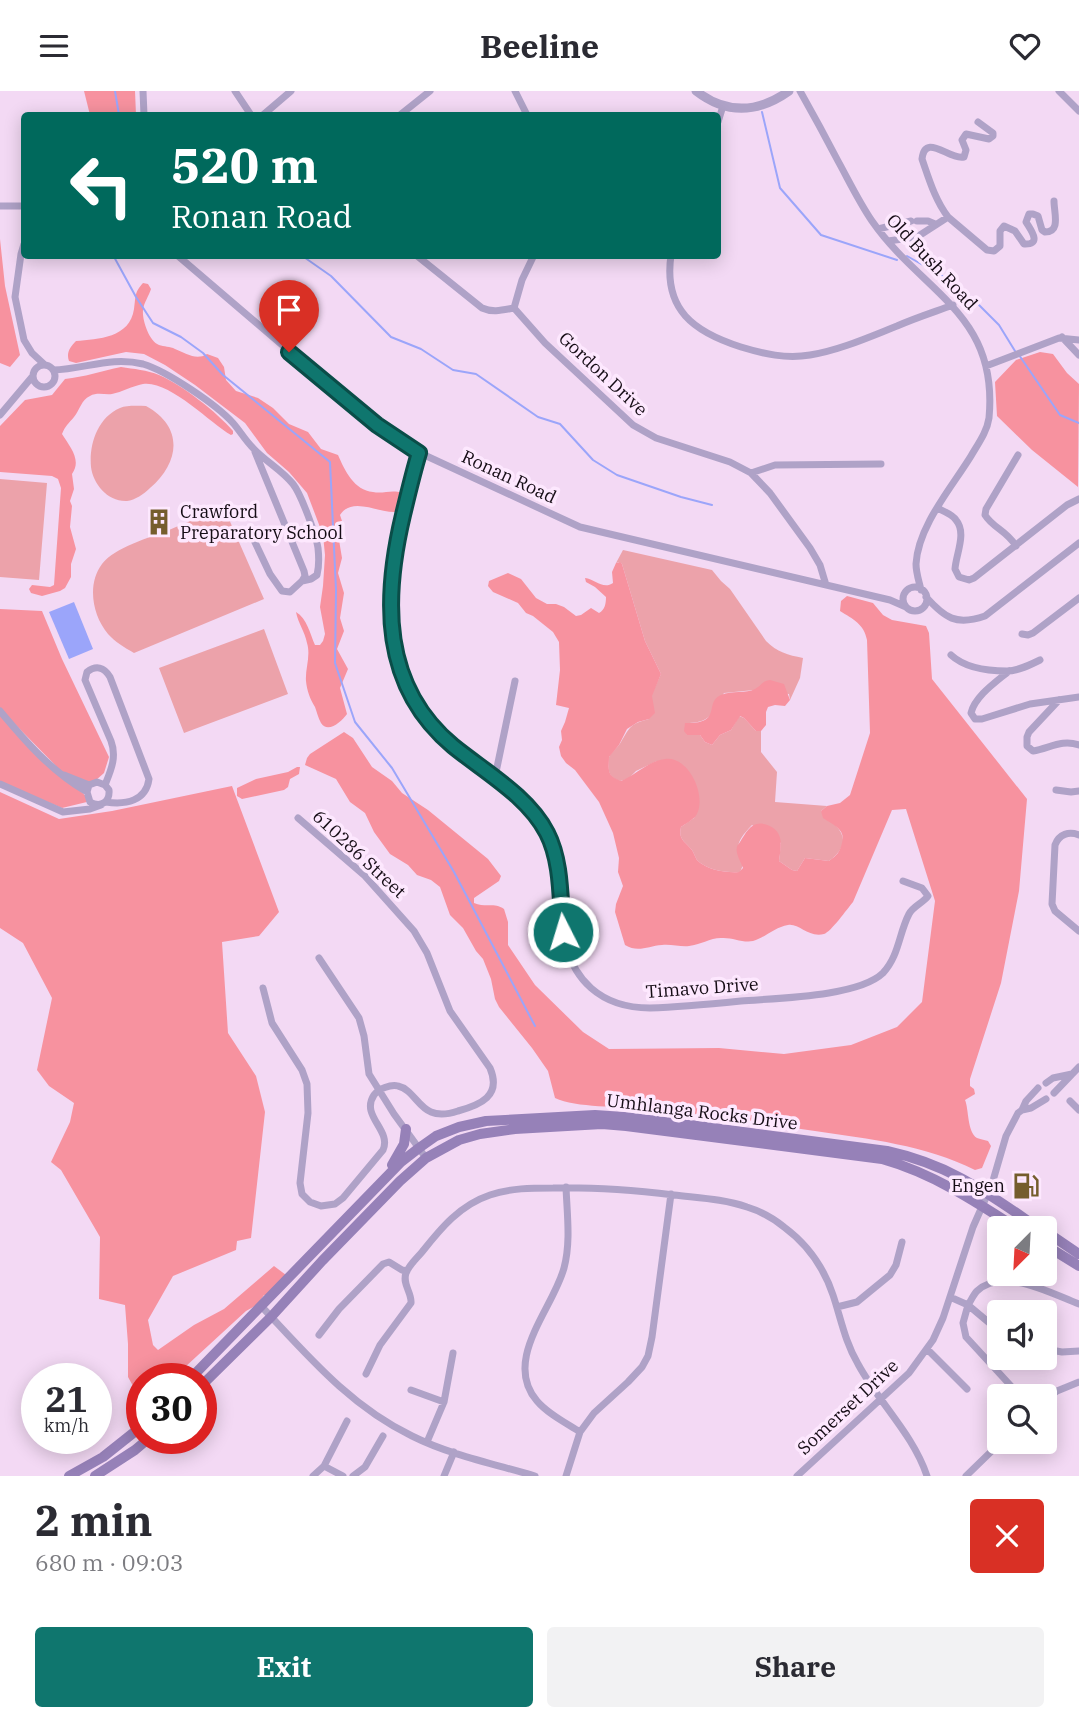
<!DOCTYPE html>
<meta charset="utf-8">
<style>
:root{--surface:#fff;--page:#f2f2f3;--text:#2b2b33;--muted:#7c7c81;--accent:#0f766e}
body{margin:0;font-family:"IBM Plex Serif",serif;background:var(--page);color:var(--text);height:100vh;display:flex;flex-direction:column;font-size:26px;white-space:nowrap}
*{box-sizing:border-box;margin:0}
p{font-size:23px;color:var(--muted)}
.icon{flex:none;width:38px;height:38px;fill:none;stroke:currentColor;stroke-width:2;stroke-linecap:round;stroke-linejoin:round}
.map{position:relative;height:1385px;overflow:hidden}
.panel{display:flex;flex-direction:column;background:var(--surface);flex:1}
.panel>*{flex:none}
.guide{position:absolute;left:21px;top:21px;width:700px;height:147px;border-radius:7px;box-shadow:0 4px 18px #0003;background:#00695c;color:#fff;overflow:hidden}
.needle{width:46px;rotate:204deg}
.buttons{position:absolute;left:987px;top:1125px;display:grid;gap:14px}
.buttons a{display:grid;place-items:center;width:70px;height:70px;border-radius:7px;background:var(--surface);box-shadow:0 4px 18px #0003;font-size:35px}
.speed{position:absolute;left:21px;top:1272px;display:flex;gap:14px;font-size:35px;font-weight:700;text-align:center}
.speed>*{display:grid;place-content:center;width:91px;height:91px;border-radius:50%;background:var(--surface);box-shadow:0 4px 18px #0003;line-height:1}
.speed small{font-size:18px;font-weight:400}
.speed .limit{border:10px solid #d22;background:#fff;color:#111}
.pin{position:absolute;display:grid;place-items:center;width:60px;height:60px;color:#fff;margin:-72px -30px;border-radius:50% 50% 50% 0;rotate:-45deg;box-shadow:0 0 7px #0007}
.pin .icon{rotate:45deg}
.me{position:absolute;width:77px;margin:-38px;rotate:355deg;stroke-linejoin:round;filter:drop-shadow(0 0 5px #0008)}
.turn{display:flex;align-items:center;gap:24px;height:147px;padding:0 35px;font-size:32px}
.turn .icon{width:91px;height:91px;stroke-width:2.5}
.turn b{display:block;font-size:49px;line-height:60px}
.round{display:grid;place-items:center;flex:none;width:74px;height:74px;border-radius:7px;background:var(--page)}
.overview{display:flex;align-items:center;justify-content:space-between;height:119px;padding:0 35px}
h1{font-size:42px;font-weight:800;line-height:52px}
.cta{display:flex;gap:14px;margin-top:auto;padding:14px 35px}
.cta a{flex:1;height:80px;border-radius:7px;background:var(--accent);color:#fff;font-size:28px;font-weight:800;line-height:80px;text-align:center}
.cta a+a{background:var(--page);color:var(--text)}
header{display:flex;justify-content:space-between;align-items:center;height:91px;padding:0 35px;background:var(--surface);font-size:32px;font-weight:800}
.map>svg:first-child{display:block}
.green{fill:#eca2aa}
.forest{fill:#f7929f}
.water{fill:#9ba5fa}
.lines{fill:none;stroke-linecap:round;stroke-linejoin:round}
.stream{stroke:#9ba5fa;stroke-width:2}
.minor{stroke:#afa2c7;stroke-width:7}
.tertiary{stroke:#afa2c7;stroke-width:9}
.secondary{stroke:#9681b8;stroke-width:10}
.route-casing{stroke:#0a4d48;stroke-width:18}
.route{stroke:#0f766e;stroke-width:12}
.labels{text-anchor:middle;stroke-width:7;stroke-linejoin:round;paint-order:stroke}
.street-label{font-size:18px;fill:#150c15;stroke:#fde8fe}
.poi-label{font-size:18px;fill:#150c15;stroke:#fde8fe;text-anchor:start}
</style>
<header><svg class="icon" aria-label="menu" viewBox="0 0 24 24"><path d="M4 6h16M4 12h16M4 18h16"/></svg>Beeline<svg class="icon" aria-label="heart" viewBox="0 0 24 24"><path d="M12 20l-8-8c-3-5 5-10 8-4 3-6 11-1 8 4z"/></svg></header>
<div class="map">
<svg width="1079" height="1385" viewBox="0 0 1079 1385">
<rect width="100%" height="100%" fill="#f3d9f4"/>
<path class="green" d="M 146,315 C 184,336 180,371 150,397 C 144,403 135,409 127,410 C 108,411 93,393 91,376 C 89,354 97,327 120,317 C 127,314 138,315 146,315 Z
M 0,388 L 47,392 L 39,489 L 0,486 Z
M 215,425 L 228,426 L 264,508 L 134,562 C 124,556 115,551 108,543 C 92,524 87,493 102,473 C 115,456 149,447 169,439 C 179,435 189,430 199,427 C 204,426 210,426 215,425 Z
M 623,459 L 712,479 L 721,490 L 730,498 L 766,550 C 777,561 788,564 803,567 L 800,587 L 790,609 L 789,603 L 754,599 L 724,602 C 711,623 712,632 685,632 L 687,644 L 700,644 L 705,651 L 712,654 L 720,644 L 731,639 L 739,625 L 744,627 L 756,640 L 761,640 L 761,661 L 777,681 L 775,711 L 827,715 L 821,720 C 839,737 856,749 829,770 L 805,767 L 797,780 L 792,779 L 779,770 L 781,752 L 752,734 C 739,748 733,755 743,774 L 740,781 C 727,782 706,779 697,769 C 695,766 694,762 692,759 C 685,750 678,749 681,736 L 694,727 L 698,718 L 657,670 L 636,680 L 628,688 L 620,690 C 606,685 609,679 609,666 C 612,660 618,657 621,651 C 630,636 630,633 649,628 L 651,605 L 661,583 L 645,550 L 622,473 L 619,471 L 616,472 Z
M 264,538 L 288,603 L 184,642 L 159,577 Z"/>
<path class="forest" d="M 84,0 L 135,0 L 136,24 L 90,24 Z
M 0,148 L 5,195 L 20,264 L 10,276 L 0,272 Z
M 143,192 L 148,193 L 151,198 C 149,205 144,211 143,219 C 142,229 149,250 159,254 C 164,256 170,255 175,258 C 186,262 196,270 207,263 L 218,267 L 224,276 L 226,289 L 236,300 L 258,307 L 273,317 L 289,333 L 308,341 L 321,358 L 338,364 C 345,380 354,399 373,401 C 384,403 392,398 402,402 L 402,412 L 396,421 C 378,422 352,405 340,424 L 342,430 L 340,438 L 339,449 L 342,467 L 338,482 L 344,502 L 340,527 L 344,540 L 337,558 L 348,578 L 340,597 L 347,623 C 342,630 328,643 321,632 C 318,627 317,621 315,616 C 310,608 307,600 306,590 C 305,578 311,565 307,552 C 305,541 298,532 296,521 C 307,527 310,543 315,554 L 320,554 L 323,550 L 325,543 L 320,516 L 323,495 L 325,464 L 323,444 L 307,402 L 289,381 L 267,362 L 245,332 L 195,294 L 165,274 L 144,263 L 126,261 L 76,272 L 69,270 C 66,262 70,256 76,250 C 98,248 130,247 134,218 C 136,205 134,202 143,192 Z
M 1040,261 L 1053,263 L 1067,282 L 1079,293 L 1078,396 L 1032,359 L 997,325 L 995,291 L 1016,269 Z
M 121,276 C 134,278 147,279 159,284 C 182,294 217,321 233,340 L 233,343 L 231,344 C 209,331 169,289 143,293 C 132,295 122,301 112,303 C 105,304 97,301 90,305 C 81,309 80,319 74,326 C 69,332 65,335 62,343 C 70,356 82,369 72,383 L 74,398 L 70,410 L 72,415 L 70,436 L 76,458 L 71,473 L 71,486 L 65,497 L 60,500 L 42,505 L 31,502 L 29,498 L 32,494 L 50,496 L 54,494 L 61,397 L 58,388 L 52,385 L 0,381 L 0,335 L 25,309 L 52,304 L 65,288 C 84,286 102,280 121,276 Z
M 620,471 L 622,473 L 645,550 L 661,583 L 652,605 L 655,622 L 649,628 L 638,631 L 627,638 L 619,654 L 609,666 C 609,679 606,685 621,690 C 636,684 648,670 665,668 C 689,664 709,708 695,726 C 691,730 685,733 681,736 C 678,749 685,750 692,759 C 694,762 695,766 697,769 C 706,779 727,782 739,781 L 743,777 C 741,771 735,762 737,756 C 737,754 739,753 740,751 C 746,742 751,730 764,733 C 769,734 775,737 778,742 C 783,750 780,761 779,770 L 792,779 L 797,780 L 805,767 L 829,770 C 837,764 840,761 842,752 C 846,738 833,734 823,727 L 821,720 L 827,715 L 840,712 L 850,704 L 870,642 L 867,549 C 864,533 853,528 840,520 L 841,510 L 847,505 L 873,512 L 883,524 L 892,529 L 926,535 L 929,542 L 932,588 L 1027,708 L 1019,800 L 1001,892 L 970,988 L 970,995 L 974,998 L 975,1003 L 965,1009 C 969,1018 967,1041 977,1047 C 980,1048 984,1049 988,1050 L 991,1055 L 982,1077 L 975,1079 C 925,1054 869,1048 815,1040 C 758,1032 701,1025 645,1018 C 620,1015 576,1017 555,1007 L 548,980 L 532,957 L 499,916 L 495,908 L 491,888 L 483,868 L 476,860 L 463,837 L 450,824 L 440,796 L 431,789 L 417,784 L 408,774 L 390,763 L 374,741 L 365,722 L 350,711 L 336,688 L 305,674 L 307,667 L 310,663 L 344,641 L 353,647 L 372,676 L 392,690 L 402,702 L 428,719 L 488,768 L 501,785 L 499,790 L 474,807 L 474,812 C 486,817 494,811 504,818 L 508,831 L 508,854 L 535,894 L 583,941 L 609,958 L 719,957 L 784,963 L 851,954 L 897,936 L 922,911 L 935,810 L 906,718 L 892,719 L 853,811 C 847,818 831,841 824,843 C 808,847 799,832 788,834 C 775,836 766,846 753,850 C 742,852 732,846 721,847 C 710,847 700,854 689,855 C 681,856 671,853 662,854 C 648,855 638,862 625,854 L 615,821 L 616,813 L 623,795 L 618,781 L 619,767 L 613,742 L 599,711 L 575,679 L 566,672 L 561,665 L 559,656 L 562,649 L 561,640 L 565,631 L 569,617 L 556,614 L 560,579 L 559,551 L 553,541 L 533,525 L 526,522 L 518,512 L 493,501 L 488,495 L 489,490 L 508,482 L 521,488 L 536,507 L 547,513 L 556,513 L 564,516 L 576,525 L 581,524 L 591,517 L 599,522 C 605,519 606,512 606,506 L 595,496 L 586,491 L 585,487 C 595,488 603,499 613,492 L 612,481 L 616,472 Z
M 0,518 L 42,520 L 62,568 L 109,666 L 104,682 L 95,690 L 87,691 L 64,683 L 0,618 Z
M 770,589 L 784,593 L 790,609 L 785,615 L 775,614 L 768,616 L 766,621 L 766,634 L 761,640 L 756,640 L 744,627 L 740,625 L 731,639 L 720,644 L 712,654 L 705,651 L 700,644 L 687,644 L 684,640 L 685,632 C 724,633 703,612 721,604 C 732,599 746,603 755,598 C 762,594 762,590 770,589 Z
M 0,624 L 91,710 L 62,717 L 0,691 Z
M 297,676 L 300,676 L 299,683 L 290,688 L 288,696 L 284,699 L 242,708 L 237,705 L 237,697 L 256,688 L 288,681 Z
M 232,695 L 279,821 L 259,845 L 222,851 L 228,942 L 256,985 L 265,1021 L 251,1147 L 237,1150 L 236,1159 L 173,1185 L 148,1229 L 153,1254 L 158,1259 L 194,1234 L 224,1218 L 274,1175 L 286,1184 L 268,1204 L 264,1204 L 257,1214 L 246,1220 L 172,1288 L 142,1288 L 142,1311 L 128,1286 L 128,1253 L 125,1214 L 99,1208 L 100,1146 L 61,1079 L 51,1071 L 70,1031 L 74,1012 L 49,995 L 37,979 L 52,907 L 23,852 L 0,837 L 0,701 L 59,728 L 112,720 Z"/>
<path class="water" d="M 74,511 L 93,558 L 69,568 L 49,521 Z"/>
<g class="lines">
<path class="stream" d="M 115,0 L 119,24
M 762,21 L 780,97 L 821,144 L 897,169
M 113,164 L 136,206 L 153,232 L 181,246 L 203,262 L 223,284 L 330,371 L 336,499 L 335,572 L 355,631 L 392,677 L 454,781 L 535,935
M 301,164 L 331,185 L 391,246 L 421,258 L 453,279 L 476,283 L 538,326 L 560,333 L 593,369 L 617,384 L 681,406 L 712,414
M 907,165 L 953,191 L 976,211 L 999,234 L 1015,260
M 1019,264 L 1060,324 L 1079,332"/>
<path class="minor" d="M 143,0 L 144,24
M 235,0 L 251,24
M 515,0 L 527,24
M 800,0 C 813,23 826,47 838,70 C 849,90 859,111 872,130 C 922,202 999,222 989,327 C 987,341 978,353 971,365 C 952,396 918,435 916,473 C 916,482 919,490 921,499
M 1059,0 L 1079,20
M 263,24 L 291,0
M 400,24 L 430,0
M 718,31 L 723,15
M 0,115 L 24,115
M 948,126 L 987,159 L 994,160 L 1000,155 L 1000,140 L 1004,135 L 1015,140 L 1024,153 C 1043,154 1030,138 1026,131 L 1029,123 L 1033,123 L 1038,125 L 1042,139 L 1045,141 C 1061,141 1054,122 1054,110
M 917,130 L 928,130 L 935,133
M 878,138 L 911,130
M 888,150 L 917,146 L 948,126 C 935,109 929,88 922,68 C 925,41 949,69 964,66 L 966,59 L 962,49 L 966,43 L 989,48 L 993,45 L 993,42 L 978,31
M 24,153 L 21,163 L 15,206 L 24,249 L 32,262 L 45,274
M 177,164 L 343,306 L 390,343 L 420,362 L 580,436 L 890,509 L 906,516
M 416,164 L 482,217 C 493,222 503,219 514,217
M 671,164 C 663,219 694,241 741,256 C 764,263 786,268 810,264 C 840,259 869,246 897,235 C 915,227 934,221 953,214
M 514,217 L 545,252 L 633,334 L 656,347 L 730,371 L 751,382 L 770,402 L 810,457 L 820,474 L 826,494
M 514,217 L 522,189 L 534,164
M 1062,246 L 1079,264
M33 285a11 11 0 1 1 22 0a11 11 0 1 1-22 0Z
M 986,275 L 1059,247 L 1079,249
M 53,279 C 85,278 111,265 143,273 C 167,280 217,314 233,332 C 240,340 245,349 253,357 C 265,370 282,379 293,393 C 301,403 316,444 318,457 C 319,466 319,476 317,484 L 311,488 L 302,490 L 290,501 L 282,500 L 270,483 L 252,445
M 0,324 L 32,286
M 255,361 L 304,480 L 305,485 L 302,490
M 420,362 C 413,382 408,403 403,423 C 383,508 380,592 451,653 C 484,681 528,703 548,743 C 572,792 546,857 591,897 C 608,912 628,917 650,917 C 680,916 711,913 741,910 C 776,907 858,906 883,882 C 899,865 899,842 909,823 C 913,815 923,812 928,805 L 922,797 L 903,790
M 751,382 L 775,374 L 881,373
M 937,417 C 943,420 952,423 956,429 C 967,442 956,463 955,478 L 959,486 L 969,489 L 974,487 L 1067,414 L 1079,408
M 1016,455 C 1006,439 993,437 985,424 L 986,418 L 1018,364
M903 508a12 12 0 1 1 24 0a12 12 0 1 1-24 0Z
M 926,506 C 945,527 956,535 985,525 L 1079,452
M 1022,543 L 1028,544 L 1033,542 L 1079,507
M 951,564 C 965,577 989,580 1007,580 C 1018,580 1030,574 1040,569
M 1009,580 C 996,591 975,605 971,622 L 975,628 L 982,628 L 1030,613 L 1079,606
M 1059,609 L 1029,641 L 1027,646 L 1027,655 L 1033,660 C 1050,657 1062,648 1079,654
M 0,620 C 25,650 52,681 87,701
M 64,684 L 89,694
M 495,686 L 515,590
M 0,693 L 63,721 L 90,718 L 101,714
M 105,694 L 97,691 L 89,694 L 87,701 L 90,711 C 101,717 110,711 109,699 L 105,694 C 111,679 117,666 111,650 L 85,589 L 87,581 C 96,574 104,576 110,586 L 149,688 C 146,710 126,714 106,711
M 1056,699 L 1071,701 L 1079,700
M 1079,744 C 1069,740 1059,743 1055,754 L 1052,813 L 1055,820 L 1079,840
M 319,867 L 359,927 L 364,945 L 369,983 L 394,1023 L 426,1067
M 263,897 L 272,932 L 302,979 L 307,993 L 308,1022 L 300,1092 L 302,1103 L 310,1111 L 321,1115 L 335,1113 L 343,1107 L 383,1059 C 392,1039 360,1025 374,1004 C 378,998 391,993 398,995 C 412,998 418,1016 431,1021 C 440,1025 449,1023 458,1020 C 480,1014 502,1005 490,977 L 450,920 L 427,862 L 414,840 L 364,784 L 298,727
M 1046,992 L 1053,987 L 1072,983
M 1054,1002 L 1079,976
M 1070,1010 L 1079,1019
M 1022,1019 L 1031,1017 L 1046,1008
M 566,1096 C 567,1123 571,1151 564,1177 C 553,1218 502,1269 537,1310 C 548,1323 566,1332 580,1341
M 950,1206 L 968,1214 L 963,1232 L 966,1246 L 1011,1295
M 262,1216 C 308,1265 350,1315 412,1345 C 450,1364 494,1373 535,1385
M 837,1216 L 857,1211 L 890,1184 L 896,1174 L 902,1151
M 999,1240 L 968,1214 C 971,1210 973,1204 977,1200 C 1003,1175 1052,1203 1079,1213
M 319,1244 L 339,1218 L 383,1173 L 389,1171 L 402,1179 L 407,1180
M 927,1258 L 967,1298
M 1045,1258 L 1062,1261 L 1079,1260
M 366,1283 L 380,1254 L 411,1212 C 412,1202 402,1193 406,1182 C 409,1174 417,1167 422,1161 C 441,1137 460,1114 490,1104 C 510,1097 532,1097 553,1097 C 595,1096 632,1099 674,1104 C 699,1107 724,1108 747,1116 C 760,1120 774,1128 784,1136 C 807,1153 824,1177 833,1204 C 841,1228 845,1251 858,1273 C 879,1312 913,1343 927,1385
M 411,1299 L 444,1311
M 1045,1309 L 1057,1300 L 1079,1291
M 427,1351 L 444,1311 L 453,1262
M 324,1375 L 343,1385
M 313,1385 L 324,1375 L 347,1330
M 353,1385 L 365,1376 L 383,1345
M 444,1385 L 454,1361
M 566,1385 L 580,1341 L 594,1322 L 628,1291 L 642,1276 L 648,1265 L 652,1246 L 671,1103
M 797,1385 L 909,1282 L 933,1249 L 943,1227 L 973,1136 L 992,1093 L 1006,1045 L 1018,1022 L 1022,1019 L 1026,1010 L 1038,997
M 966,1385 L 1001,1351"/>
<path class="tertiary" d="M 696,0 C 727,24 758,22 789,0"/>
<path class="secondary" d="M 392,1074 L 404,1053 L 406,1038
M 1045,1140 L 1079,1163
M 1045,1154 L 1079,1175
M 190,1288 L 401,1071 L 419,1057 L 436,1045 L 459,1036 L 486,1030 L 595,1024 L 638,1027 L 887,1060 C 951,1074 987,1102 1040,1138
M 201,1295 L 271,1226 L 322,1170 L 400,1090 L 426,1067 L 459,1049 L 480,1043 L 515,1038 L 602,1033 L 626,1035 L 882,1068 C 932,1082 975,1110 1018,1138
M 69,1385 L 103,1366 L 142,1335
M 95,1385 L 135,1359 L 148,1348"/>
</g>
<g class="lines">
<g class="route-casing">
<path id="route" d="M 289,261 L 377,334 L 419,362 C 413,382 408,403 403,424 C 383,508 381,595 453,655 C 485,681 528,705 547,742 C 562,771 560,809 563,841"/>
</g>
<use href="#route" class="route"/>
</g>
<defs>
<g id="building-bare" transform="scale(2.1)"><path d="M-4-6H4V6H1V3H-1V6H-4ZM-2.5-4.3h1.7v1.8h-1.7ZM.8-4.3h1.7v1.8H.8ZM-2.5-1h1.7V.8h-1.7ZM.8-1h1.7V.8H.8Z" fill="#755d2d" stroke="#fde8fe" stroke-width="2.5" paint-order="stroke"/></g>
<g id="fuel-bare" transform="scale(2.1)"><path d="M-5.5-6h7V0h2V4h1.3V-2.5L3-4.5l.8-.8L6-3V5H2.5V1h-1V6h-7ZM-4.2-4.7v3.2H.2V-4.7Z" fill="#755d2d" stroke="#fde8fe" stroke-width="2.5" paint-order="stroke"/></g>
</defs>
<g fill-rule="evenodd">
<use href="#building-bare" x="159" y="431"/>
<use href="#fuel-bare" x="1026" y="1095"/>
</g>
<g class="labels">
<g class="street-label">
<text transform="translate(932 171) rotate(47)" y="6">Old Bush Road</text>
<text transform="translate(603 283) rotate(43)" y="6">Gordon Drive</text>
<text transform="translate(509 386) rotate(25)" y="6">Ronan Road</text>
<text transform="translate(359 763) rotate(43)" y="6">610286 Street</text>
<text transform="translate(702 897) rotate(-4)" y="6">Timavo Drive</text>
<text transform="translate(702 1021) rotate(7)" y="6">Umhlanga Rocks Drive</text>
<text transform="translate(848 1316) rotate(-43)" y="6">Somerset Drive</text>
</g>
<g class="poi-label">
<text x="180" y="427">Crawford<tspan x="180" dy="21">Preparatory School</tspan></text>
<text x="1005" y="1101" text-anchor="end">Engen</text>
</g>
</g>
</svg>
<div class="buttons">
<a><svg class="needle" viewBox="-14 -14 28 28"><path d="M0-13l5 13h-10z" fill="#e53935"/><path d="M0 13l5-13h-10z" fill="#7c7c81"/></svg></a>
<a><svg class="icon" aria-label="sound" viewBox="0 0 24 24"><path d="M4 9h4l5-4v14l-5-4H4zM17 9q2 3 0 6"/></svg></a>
<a><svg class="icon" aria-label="search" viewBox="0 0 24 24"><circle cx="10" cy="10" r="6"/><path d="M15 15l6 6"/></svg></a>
</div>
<div class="speed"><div>21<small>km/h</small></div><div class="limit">30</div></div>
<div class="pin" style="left:289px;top:261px;background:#d93025"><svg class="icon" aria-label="arrive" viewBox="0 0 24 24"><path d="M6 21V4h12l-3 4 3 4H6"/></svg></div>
<svg class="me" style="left:563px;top:841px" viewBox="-20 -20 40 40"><circle r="17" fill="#0f766e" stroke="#fff" stroke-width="3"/><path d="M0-11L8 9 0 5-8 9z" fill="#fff"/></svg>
<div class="guide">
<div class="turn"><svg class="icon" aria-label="left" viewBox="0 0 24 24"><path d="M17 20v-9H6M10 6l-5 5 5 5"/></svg><div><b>520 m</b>Ronan Road</div></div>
</div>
</div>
<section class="panel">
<div class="overview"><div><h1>2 min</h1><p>680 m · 09:03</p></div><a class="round" style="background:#d93025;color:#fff"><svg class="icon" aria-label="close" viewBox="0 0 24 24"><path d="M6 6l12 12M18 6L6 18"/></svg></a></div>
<div class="cta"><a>Exit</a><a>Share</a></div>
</section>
